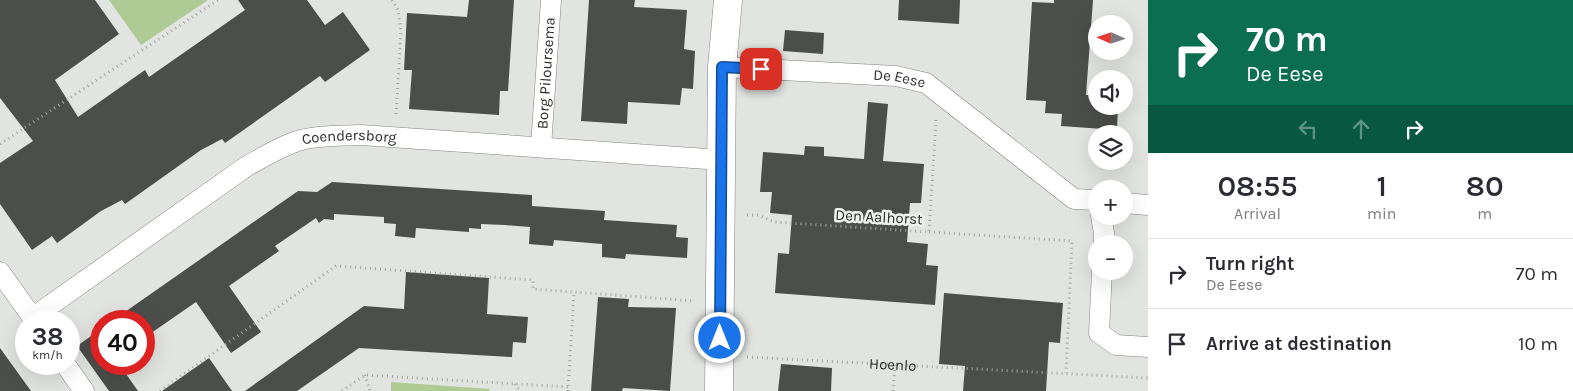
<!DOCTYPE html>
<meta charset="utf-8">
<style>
:root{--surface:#fff;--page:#f7f7f7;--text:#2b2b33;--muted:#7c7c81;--line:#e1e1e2}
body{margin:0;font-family:Karla,sans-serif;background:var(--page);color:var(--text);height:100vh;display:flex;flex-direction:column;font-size:19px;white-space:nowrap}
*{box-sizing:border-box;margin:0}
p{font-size:16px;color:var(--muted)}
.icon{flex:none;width:28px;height:28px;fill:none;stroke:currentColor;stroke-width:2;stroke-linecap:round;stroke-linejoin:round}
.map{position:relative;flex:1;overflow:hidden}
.sheet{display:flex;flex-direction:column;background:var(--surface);width:425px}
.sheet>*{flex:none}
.hud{background:#0b6e4f;color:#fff;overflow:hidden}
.needle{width:32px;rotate:273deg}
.fabs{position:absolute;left:1088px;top:15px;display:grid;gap:10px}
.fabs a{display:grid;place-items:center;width:45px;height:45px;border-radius:50%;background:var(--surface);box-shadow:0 5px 20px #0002;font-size:25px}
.speed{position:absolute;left:15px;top:310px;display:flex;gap:10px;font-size:25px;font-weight:700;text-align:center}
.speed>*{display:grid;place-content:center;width:65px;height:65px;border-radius:50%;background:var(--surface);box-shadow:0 5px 20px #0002;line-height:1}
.speed small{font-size:12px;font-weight:400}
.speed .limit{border:8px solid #d22;background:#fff;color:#111}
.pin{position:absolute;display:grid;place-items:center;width:42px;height:42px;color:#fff;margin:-21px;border-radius:10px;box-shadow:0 2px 8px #0006}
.me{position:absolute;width:55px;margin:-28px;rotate:0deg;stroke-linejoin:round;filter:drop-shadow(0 0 4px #0008)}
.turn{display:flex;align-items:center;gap:18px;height:105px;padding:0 15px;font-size:22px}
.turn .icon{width:65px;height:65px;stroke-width:2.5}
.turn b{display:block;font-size:35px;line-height:42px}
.lanes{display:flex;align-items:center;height:48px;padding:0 15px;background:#0003;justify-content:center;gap:25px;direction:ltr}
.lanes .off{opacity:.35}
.eta{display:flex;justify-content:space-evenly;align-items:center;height:85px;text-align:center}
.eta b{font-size:30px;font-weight:600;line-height:35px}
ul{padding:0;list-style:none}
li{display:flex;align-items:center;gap:15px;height:70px;padding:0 15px;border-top:1px solid var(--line)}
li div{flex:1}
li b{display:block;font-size:19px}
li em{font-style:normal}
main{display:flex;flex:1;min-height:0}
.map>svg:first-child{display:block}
.green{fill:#aeca95}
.building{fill:#4c4e4b}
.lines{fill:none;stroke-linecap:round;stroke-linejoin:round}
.street-casing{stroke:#828481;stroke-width:21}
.secondary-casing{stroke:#828481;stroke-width:29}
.path{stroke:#a2a4a1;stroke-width:3;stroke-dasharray:1 4;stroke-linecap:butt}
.street{stroke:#fff;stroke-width:20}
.secondary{stroke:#fff;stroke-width:28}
.route-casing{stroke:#114b97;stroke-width:12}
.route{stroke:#1a73e8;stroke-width:9}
.labels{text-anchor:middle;stroke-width:5;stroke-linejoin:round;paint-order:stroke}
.street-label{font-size:15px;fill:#2d2d2c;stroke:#eff1ed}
</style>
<main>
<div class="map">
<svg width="1148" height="391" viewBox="0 0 1148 391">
<rect width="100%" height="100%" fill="#e1e4e0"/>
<path class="green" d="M 109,0 L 208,0 L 141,45 Z
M 391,382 L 490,389 L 489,391 L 391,391 Z"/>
<path class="building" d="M 0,0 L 95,0 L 119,34 L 55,80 L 78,117 L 145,70 L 149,77 L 245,10 L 238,0 L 307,0 L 325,25 L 343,12 L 370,50 L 325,82 L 320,76 L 225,143 L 222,139 L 201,150 L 125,204 L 122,200 L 101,211 L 57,243 L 52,236 L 32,250 L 0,204 L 0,163 L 33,141 L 0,98 Z
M 469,0 L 514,0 L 508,91 L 500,91 L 499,115 L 409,109 L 412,70 L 404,70 L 407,13 L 467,17 Z
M 589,0 L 635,0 L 634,7 L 687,10 L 684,49 L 695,51 L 693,89 L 682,88 L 680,105 L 628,102 L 627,124 L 581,121 Z
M 899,0 L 960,0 L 959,24 L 898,20 Z
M 1054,0 L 1093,0 L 1086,95 L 1096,95 L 1096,106 L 1118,106 L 1117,130 L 1061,126 L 1062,114 L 1045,113 L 1046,101 L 1026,100 L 1032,2 L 1054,3 Z
M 785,30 L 824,33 L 823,54 L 783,51 Z
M 868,102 L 888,104 L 883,161 L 924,164 L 921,203 L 910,203 L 907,242 L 928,244 L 926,265 L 938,266 L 935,305 L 775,293 L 778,253 L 789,254 L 792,215 L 770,213 L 772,192 L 760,192 L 763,152 L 804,155 L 805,146 L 824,147 L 824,156 L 864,159 Z
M 332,182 L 532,195 L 532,206 L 605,211 L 604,220 L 677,225 L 676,237 L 688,238 L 687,258 L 626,254 L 625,259 L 602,257 L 602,244 L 554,240 L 553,246 L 529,244 L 530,227 L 505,225 L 481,224 L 481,229 L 469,228 L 469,232 L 416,228 L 415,238 L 395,236 L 396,224 L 384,223 L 384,217 L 334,214 L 334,220 L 324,219 L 319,223 L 316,218 L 275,246 L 279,251 L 229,286 L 261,332 L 231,353 L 196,302 L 144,338 L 144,321 L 112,321 L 298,191 L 317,192 Z
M 406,272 L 489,278 L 487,314 L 528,317 L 526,343 L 513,342 L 512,357 L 359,348 L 297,391 L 245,391 L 364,306 L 404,309 Z
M 944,293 L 1063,303 L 1060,343 L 1049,342 L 1046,391 L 963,391 L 965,366 L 939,364 Z
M 598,297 L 629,299 L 628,307 L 676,308 L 670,391 L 623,388 L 622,391 L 591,391 Z
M 101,329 L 101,364 L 119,364 L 138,391 L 109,391 L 77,346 Z
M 0,348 L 31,391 L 0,391 Z
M 209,358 L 232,391 L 162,391 L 189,372 Z
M 781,364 L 832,368 L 831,391 L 778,391 Z"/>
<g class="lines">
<g class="street-casing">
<g id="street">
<path id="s2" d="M 722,67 L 896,76 L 926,83 L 1074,199 L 1096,200"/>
<path id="s3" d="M 541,147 L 551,0"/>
<path d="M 1124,203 L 1148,205"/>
<path d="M 1101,216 L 1104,233 L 1104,244"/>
<path d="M 1102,271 L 1099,333 L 1116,345 L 1148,347"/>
<path d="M 0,272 L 35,321"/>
<path id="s4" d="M 32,318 L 247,166 C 264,157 282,145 301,140 C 320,135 341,136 361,135 L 722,160"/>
<path d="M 65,364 L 84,391"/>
</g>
</g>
<g class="secondary-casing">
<path id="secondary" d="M 719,391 L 722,67 L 728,0"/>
</g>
<g class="path">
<path d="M 392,0 L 398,10 L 401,31 L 396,115"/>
<path d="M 0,144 L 218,0"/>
<path d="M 747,215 L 758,215 L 774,222 L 929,232 L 936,120"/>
<path d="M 929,232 L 1072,241 L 1066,373"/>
<path id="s1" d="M 747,357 L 1148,378"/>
<path d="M 365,375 L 370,391"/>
<path d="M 515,384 L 520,391"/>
<path d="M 160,391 L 336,266 L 533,280 L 533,289 L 695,301"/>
<path d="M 342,391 L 365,375 L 568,387"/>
<path d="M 568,391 L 574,293"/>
<path d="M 893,391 L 895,365"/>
</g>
<use href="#street" class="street"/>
<use href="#secondary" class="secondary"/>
</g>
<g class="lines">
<g class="route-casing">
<path id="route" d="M 720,338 L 722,67 L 761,69"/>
</g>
<use href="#route" class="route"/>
</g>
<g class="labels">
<g class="street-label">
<text dy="5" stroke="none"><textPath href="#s3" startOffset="74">Borg Piloursema</textPath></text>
<text dy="5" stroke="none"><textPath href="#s2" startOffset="178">De Eese</textPath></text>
<text dy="5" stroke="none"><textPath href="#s4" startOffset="372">Coendersborg</textPath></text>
<text transform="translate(879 217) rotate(3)" y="5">Den Aalhorst</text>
<text dy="5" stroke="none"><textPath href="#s1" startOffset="146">Hoenlo</textPath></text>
</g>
</g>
</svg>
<div class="fabs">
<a><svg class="needle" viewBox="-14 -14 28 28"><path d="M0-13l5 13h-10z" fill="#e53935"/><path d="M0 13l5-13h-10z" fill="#7c7c81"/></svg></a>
<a><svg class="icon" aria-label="sound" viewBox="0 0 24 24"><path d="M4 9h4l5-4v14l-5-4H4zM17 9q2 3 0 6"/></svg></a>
<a><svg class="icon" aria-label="layers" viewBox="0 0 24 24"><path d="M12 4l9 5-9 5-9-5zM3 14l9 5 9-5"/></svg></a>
<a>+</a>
<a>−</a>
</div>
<div class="speed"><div>38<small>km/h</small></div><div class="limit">40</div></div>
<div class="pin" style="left:761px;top:69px;background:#d93025"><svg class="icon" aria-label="arrive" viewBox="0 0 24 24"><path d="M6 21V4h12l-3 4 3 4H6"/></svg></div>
<svg class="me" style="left:720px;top:338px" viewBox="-20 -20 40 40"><circle r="17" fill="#1a73e8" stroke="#fff" stroke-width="3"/><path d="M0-11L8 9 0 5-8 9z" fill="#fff"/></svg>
</div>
<section class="sheet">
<div class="hud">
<div class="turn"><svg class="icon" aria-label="right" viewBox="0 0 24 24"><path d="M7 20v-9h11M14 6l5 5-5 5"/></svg><div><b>70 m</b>De Eese</div></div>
<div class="lanes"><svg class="icon off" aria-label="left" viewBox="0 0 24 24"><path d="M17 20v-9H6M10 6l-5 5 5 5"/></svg><svg class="icon off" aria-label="ahead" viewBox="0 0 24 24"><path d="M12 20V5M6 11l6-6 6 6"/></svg><svg class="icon" aria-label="right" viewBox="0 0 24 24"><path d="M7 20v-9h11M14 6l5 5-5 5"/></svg></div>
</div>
<div class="eta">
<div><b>08:55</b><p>Arrival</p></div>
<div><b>1</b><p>min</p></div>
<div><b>80</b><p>m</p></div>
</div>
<ul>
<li><svg class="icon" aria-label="right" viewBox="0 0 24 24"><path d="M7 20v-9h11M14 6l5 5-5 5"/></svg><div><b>Turn right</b><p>De Eese</p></div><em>70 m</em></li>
<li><svg class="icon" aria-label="arrive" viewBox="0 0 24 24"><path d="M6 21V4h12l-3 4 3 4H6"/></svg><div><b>Arrive at destination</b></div><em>10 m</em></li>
</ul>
</section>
</main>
